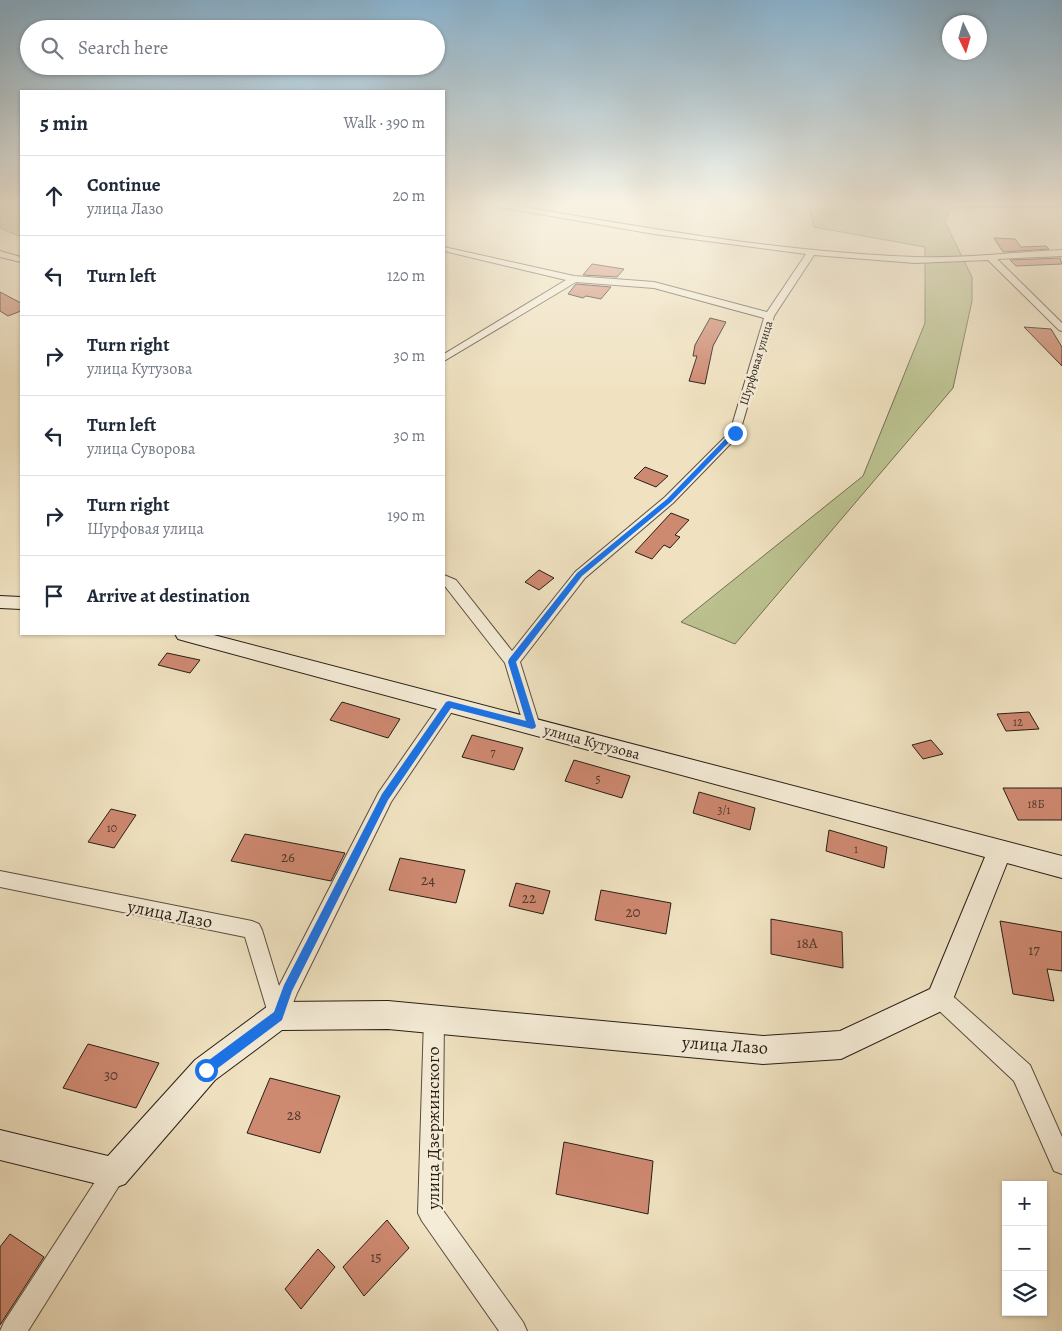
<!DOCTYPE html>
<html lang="en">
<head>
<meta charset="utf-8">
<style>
  body { margin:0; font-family:Alegreya,serif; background:#f2f2f3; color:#1f2937 }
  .controls { position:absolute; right:15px; bottom:15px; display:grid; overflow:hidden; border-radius:0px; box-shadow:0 1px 4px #0004 }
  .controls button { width:45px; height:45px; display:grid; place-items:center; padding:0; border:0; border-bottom:1px solid #e0e1e3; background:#fff; color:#1f2937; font:25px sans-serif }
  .compass { position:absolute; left:942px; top:15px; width:45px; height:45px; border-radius:50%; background:#fff; box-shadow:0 1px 4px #0004; rotate:175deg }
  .stop { position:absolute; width:15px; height:15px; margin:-11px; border:4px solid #1a73e8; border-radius:50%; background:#fff }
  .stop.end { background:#1a73e8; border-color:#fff; box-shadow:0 1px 5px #0008 }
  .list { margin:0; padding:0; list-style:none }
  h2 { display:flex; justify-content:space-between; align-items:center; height:65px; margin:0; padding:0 20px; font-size:21px }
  h2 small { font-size:16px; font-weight:400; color:#747a83 }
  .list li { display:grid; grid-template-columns:32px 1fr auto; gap:15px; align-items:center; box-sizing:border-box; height:80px; padding:0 20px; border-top:1px solid #e0e1e3 }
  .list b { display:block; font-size:19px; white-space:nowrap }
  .list p { margin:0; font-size:16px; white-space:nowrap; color:#747a83 }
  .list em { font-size:16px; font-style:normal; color:#747a83 }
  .icon { flex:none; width:28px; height:28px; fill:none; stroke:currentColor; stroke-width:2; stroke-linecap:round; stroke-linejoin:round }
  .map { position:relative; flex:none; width:1062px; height:1331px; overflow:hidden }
  .search { position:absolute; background:#fff; box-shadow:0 1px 4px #0004; left:20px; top:20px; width:425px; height:55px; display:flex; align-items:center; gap:12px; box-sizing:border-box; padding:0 18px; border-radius:28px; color:#747a83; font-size:19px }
  .panel { position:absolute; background:#fff; box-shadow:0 1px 4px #0004; left:20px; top:90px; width:425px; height:545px; border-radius:0px }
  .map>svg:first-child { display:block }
</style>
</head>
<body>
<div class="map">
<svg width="1062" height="1331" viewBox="0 0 1062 1331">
  <rect width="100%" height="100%" fill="#f0e2c1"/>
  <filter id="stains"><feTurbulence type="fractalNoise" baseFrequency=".004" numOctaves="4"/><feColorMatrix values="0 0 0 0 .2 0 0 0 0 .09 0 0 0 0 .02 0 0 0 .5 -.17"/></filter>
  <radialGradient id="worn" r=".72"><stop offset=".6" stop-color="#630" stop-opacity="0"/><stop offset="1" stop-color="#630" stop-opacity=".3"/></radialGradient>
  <!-- green -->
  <g fill="#bcc391" stroke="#727054">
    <polygon points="0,205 21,205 21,237 0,228"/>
    <polygon points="809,205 1062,205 1062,207 952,208 945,222 972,277 972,301 953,388 735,644 681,622 863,476 925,323 925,247 814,227"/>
  </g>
  <!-- building -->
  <g fill="#ce8971" stroke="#271e16">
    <polygon points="994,238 1015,239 1021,247 1046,246 1049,249 1003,252"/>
    <polygon points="1060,258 1062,264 1016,266 1010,260"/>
    <polygon points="592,264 624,269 617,277 583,275"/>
    <polygon points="576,284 611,287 601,299 586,296 583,298 568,294"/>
    <polygon points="0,292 21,303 21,311 8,316 0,311"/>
    <polygon points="710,318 726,322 713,346 705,384 689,381 697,356 693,356 695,345"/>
    <polygon points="1024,327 1051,329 1062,347 1062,366"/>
    <polygon points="645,467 668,476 656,487 634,478"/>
    <polygon points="671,513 689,520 675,535 680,537 670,548 664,545 652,559 635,552"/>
    <polygon points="539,570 554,578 539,590 525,582"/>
    <polygon points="167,653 200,660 190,673 158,665"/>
    <polygon points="342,702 400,719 388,738 330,720"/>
    <polygon points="1029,712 1039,729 1006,731 997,714"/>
    <polygon points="472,735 523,748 514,770 462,757"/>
    <polygon points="931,740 943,754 923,759 912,745"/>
    <polygon points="574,760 630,776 622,798 565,781"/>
    <polygon points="1003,788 1062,788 1062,820 1018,820"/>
    <polygon points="699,792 755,808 750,830 693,813"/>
    <polygon points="111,809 136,815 114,848 88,842"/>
    <polygon points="829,830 887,847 884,868 826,851"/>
    <polygon points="245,834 345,853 331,881 231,861"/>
    <polygon points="400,858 465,870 456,903 389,890"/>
    <polygon points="516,883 550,891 543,914 509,906"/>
    <polygon points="601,890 671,903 666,934 595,920"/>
    <polygon points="771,919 842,932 843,968 771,954"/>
    <polygon points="1000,921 1062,932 1062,971 1047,969 1054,1001 1013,994"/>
    <polygon points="88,1044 159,1063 136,1108 63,1088"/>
    <polygon points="270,1078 340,1096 320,1153 247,1133"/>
    <polygon points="564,1142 653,1161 648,1214 556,1194"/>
    <polygon points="387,1220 409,1248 364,1296 343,1267"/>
    <polygon points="10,1234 44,1257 0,1325 0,1247"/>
    <polygon points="318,1249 335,1267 301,1309 285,1289"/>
  </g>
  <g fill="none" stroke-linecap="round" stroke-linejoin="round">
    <!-- street casing -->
    <g stroke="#594f41" stroke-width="2">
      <g id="street">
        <path d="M495,205H512C645,228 780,252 915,257C965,259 1012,252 1062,250V256L997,259L1062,323V331L1059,330L988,260L915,263L814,255L774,316L739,435L673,503L585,578L520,662L540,726L538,730L532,732L526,730L524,726L505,663L444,585V575L456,580L512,651L575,572L665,497L730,432L764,318L654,288L576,282L444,361V354L566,280L444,251V247L574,276L654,282L767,312L806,254L654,234L499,207Z"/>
        <polygon points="0,251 21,257 21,262 0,257"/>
        <polygon points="449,698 455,700 457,704 391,802 297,993 285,1023 278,1026 271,1023 245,937 0,887 0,871 252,921 259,924 262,930 279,986 379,792 443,700"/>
        <polygon points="940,988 947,991 1030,1065 1062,1137 1062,1174 1054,1171 1014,1081 933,1005 930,998 933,991"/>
        <polygon points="434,1009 441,1012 444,1019 442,1209 523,1322 527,1331 499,1331 422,1221 418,1213 424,1019 427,1012"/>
        <polygon points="114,1161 122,1165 126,1173 122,1181 28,1331 0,1331 4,1322 106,1165"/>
      </g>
    </g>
    <!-- secondary casing -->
    <g stroke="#271e16" stroke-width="2">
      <g id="secondary">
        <polygon points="0,596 21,597 21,609 0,608"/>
        <polygon points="175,634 210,634 1062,856 1062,878 1007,863 950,1007 841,1059 763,1064 388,1029 282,1030 215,1080 125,1184 114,1188 0,1160 0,1130 108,1156 195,1060 268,1006 278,1002 388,1001 763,1036 840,1031 930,989 985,857 185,641 178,639"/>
      </g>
    </g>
    <!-- street -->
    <use href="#street" fill="#f5ecd7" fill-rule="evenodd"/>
    <!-- secondary -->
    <use href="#secondary" fill="#f5ecd7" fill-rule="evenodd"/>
  </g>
  <!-- sky -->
  <linearGradient id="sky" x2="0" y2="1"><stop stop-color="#8ab7d6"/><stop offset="0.52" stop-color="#f8f2e3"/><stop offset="1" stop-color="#f8f2e3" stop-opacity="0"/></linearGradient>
  <rect width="1062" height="391" fill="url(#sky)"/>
  <!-- route -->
  <polygon fill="#1a73e8" points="732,432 738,433 671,502 582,576 516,662 536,726 535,728 532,729 451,708 388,800 292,991 282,1020 210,1074 206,1076 201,1074 200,1070 201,1066 274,1012 284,985 382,794 446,702 449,701 526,721 508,662 509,659 577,573 667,499"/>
  <g text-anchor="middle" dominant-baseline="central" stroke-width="4.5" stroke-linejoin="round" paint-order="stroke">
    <!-- far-street labels -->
    <g font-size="12" fill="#271e16" stroke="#f5ecd7">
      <text transform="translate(756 363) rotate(-73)">Шурфовая улица</text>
    </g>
    <!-- number labels -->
    <g font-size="12" fill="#51392d">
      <text x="1018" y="722">12</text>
      <text x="493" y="752">7</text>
      <text x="598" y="779">5</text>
      <text x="1036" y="804">18Б</text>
      <text x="724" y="810">3/1</text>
      <text x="112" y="828">10</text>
      <text x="856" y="849">1</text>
    </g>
    <!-- street labels -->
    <g font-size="15" fill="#271e16" stroke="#f5ecd7">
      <text transform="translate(592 742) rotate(15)">улица Кутузова</text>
    </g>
    <!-- near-number labels -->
    <g font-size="15" fill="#51392d">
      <text x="288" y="857">26</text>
      <text x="428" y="880">24</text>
      <text x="529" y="898">22</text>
      <text x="633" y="912">20</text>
      <text x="807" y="943">18А</text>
      <text x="1034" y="950">17</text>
      <text x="111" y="1075">30</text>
      <text x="294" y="1115">28</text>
      <text x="376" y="1257">15</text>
    </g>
    <!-- near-street labels -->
    <g font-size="18" fill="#271e16" stroke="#f5ecd7">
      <text transform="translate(170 914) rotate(11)">улица Лазо</text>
      <text transform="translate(725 1045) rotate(4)">улица Лазо</text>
      <text transform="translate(433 1128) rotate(-90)">улица Дзержинского</text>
    </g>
  </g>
  <rect width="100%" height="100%" filter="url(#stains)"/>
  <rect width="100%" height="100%" fill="url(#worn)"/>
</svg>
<div class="controls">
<button>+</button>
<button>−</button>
<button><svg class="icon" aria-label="layers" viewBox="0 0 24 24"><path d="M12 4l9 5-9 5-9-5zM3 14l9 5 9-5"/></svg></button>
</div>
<svg class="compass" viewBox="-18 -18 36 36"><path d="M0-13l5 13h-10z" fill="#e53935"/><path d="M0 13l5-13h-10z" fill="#747a83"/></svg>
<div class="stop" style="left:206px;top:1070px"></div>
<div class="stop end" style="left:735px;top:433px"></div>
<div class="search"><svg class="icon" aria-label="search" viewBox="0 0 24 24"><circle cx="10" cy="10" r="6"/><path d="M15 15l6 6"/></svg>Search here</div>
<section class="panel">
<h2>5 min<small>Walk · 390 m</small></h2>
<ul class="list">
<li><svg class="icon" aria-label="ahead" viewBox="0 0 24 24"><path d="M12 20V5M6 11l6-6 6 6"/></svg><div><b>Continue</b><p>улица Лазо</p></div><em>20 m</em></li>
<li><svg class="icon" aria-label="left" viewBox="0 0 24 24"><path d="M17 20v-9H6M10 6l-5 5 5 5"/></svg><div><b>Turn left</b></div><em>120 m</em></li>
<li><svg class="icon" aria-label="right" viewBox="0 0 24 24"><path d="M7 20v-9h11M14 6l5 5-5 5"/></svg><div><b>Turn right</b><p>улица Кутузова</p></div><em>30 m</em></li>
<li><svg class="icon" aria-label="left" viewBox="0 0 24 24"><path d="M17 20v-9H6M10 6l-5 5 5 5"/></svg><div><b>Turn left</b><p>улица Суворова</p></div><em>30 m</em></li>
<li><svg class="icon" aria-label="right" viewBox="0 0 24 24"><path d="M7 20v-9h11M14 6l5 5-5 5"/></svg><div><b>Turn right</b><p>Шурфовая улица</p></div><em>190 m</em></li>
<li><svg class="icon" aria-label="arrive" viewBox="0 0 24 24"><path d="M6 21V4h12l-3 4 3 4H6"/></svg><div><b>Arrive at destination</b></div></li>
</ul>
</section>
</div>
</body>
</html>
